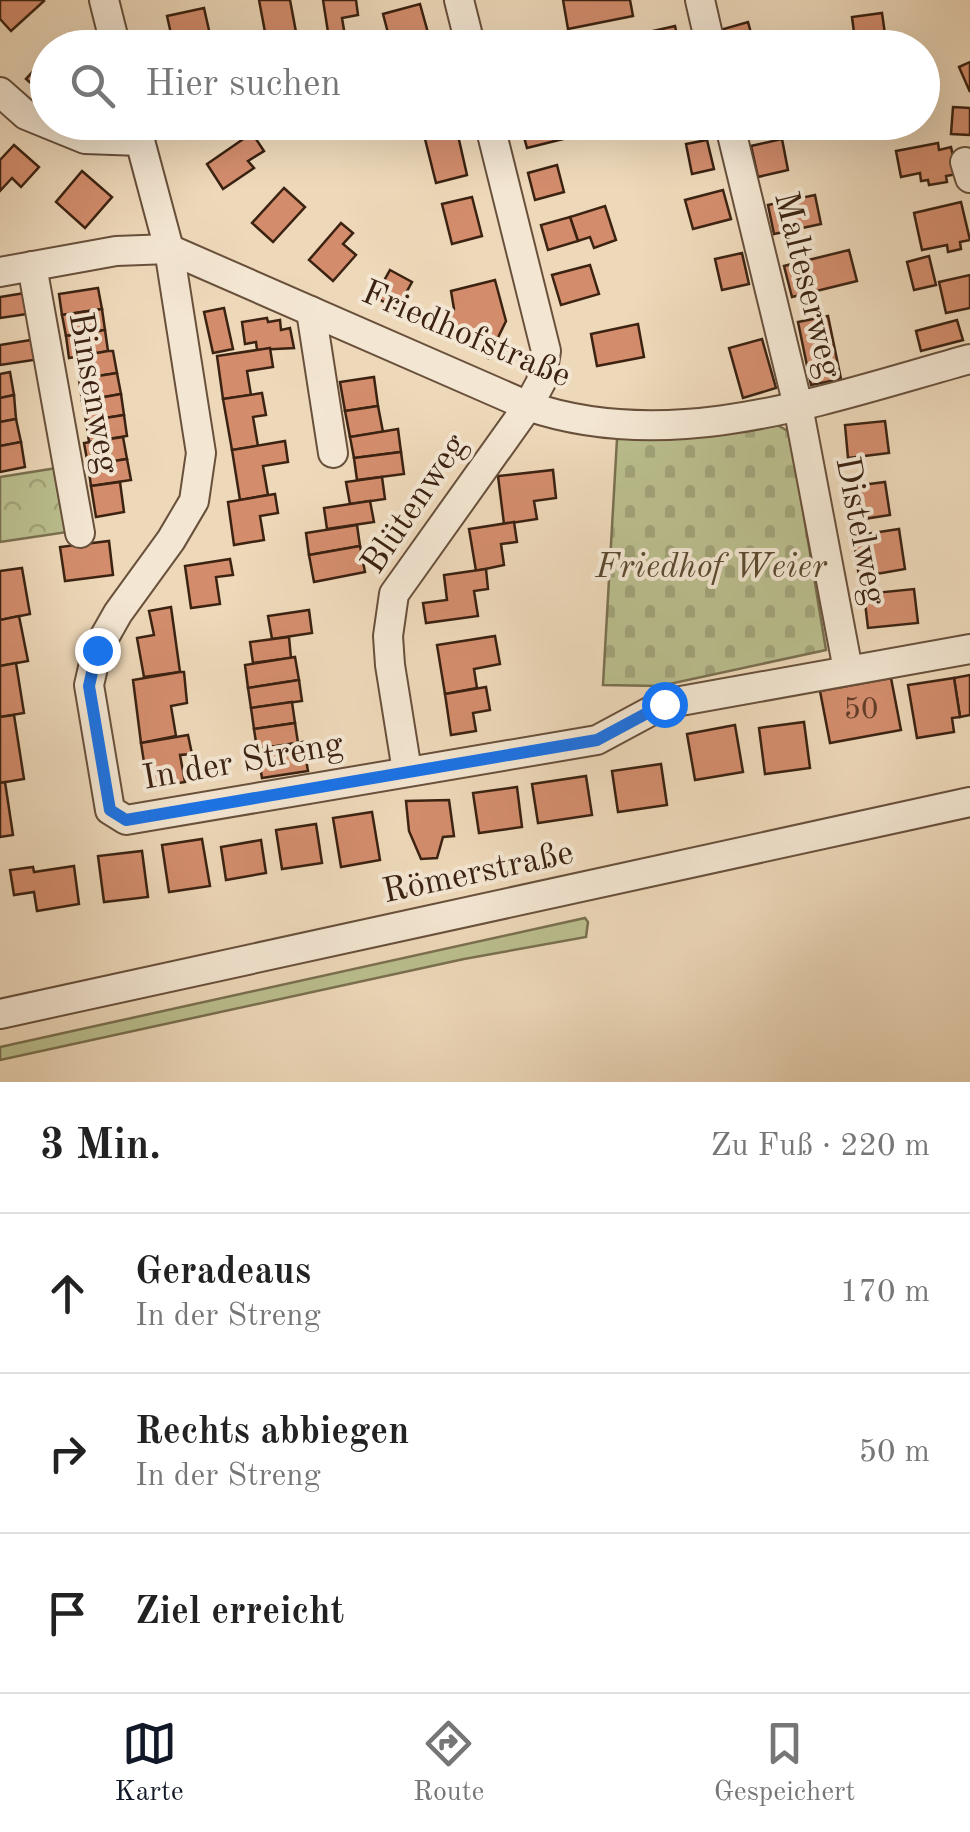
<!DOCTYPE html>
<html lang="de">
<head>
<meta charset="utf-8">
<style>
  body { margin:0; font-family:"Old Standard TT",serif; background:#f2f2f2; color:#222 }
  .stop { position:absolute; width:30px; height:30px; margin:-22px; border:8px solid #1a73e8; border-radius:50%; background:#fff }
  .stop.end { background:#1a73e8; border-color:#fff; box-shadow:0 2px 10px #0008 }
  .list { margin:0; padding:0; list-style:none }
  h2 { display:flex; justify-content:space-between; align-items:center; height:130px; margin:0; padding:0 40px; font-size:42px }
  h2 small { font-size:32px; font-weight:400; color:#767676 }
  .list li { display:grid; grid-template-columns:65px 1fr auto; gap:30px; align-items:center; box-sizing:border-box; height:160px; padding:0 40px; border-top:2px solid #e0e0e0 }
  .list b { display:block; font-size:38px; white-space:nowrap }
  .list p { margin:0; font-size:32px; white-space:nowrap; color:#767676 }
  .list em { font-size:32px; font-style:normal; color:#767676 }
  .icon { flex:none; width:55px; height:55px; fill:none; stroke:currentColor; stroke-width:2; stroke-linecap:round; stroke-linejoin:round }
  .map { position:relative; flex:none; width:970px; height:1082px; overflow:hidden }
  .search { position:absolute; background:#fff; box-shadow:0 10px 40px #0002; left:30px; right:30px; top:30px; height:110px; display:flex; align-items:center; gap:25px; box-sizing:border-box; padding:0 35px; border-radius:55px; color:#767676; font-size:38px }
  .sheet { height:610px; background:#fff }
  nav { display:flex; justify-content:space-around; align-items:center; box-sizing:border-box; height:140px; border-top:2px solid #e0e0e0; background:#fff; font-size:28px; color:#767676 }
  nav a { display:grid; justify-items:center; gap:5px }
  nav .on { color:#111827 }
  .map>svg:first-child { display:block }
</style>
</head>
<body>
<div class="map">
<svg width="970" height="1082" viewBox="0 0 970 1082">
  <defs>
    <pattern id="forest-crowns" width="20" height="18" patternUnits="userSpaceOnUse" patternTransform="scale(2.5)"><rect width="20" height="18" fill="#babe8e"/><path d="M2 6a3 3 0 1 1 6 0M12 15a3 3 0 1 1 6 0" fill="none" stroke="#a1a379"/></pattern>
    <pattern id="cemetery-stones" width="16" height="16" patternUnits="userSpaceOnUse" patternTransform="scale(2.5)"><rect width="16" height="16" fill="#babe8e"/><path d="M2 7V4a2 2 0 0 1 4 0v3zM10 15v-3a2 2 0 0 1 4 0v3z" fill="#a1a379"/></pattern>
  </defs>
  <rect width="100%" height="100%" fill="#edd8b9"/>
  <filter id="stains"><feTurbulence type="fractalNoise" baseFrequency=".002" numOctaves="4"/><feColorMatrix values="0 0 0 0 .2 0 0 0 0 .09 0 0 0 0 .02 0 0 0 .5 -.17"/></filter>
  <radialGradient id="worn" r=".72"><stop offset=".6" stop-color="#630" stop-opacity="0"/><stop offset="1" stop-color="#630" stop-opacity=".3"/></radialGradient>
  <!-- green -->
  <polygon fill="#babe8e" stroke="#7a7050" stroke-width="2.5" points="585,918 588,922 586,937 464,959 0,1060 0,1047"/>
  <!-- forest -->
  <polygon fill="url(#forest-crowns)" stroke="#7a7050" stroke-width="2.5" points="63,467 74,531 0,542 0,477"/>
  <!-- cemetery -->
  <polygon fill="url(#cemetery-stones)" stroke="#7a7050" stroke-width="2.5" points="775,424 790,432 826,650 660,686 603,685 617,439 718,435"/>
  <!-- building -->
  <g fill="#d38d6d" stroke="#3b2211" stroke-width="2.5">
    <polygon points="0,0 43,0 44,1 11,31 0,19"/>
    <polygon points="259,0 290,0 299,48 268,48"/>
    <polygon points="323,0 356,0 358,15 342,18 346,42 330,45"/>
    <polygon points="563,0 630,0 633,16 568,29"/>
    <polygon points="420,4 430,40 392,48 383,14"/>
    <polygon points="204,8 211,39 174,47 167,16"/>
    <polygon points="882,13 887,48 856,48 852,17"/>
    <polygon points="748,22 755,48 725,48 720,30"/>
    <polygon points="675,26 680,48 633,48 631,36"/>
    <polygon points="48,55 48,98 26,79"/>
    <polygon points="970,62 970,92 959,67"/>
    <polygon points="953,107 970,108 970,135 951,134"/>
    <polygon points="520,122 563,122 567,138 527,148"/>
    <polygon points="457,131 467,175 436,183 425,139"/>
    <polygon points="252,133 264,151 248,161 254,168 223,189 207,164"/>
    <polygon points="782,139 788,170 758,177 751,146"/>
    <polygon points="707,140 714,169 692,174 686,144"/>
    <polygon points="938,143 939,150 951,147 957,174 946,176 947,182 929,185 928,180 921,181 920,173 901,177 896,151"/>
    <polygon points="14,145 39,167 21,187 12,178 0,191 0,160"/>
    <polygon points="557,165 564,192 535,200 528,173"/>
    <polygon points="82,171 112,197 85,228 56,202"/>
    <polygon points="284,188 305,207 273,242 252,223"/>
    <polygon points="723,190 731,219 693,229 685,200"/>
    <polygon points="815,195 821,224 774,234 768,205"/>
    <polygon points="472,197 482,236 452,244 442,204"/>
    <polygon points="961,202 970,240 960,242 961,249 948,252 947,245 922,250 914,213"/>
    <polygon points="605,206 616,240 594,248 590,237 578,241 570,217"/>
    <polygon points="570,217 578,241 548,250 541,225"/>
    <polygon points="341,223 353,233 343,244 356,255 333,281 309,260"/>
    <polygon points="849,250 857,281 792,297 784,266"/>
    <polygon points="742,253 749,284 722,290 715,259"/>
    <polygon points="929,256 936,285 914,290 907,262"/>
    <polygon points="590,265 599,294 561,305 552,275"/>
    <polygon points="390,270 412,282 397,309 375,297"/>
    <polygon points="970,275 970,308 946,313 939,282"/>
    <polygon points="495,280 506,321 488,358 461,342 468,333 447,323 454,309 451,291"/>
    <polygon points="98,288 102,309 62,315 59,294"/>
    <polygon points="31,292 34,313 0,318 0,297"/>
    <polygon points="224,308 233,349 213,353 204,312"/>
    <polygon points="102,309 105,330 66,336 62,315"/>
    <polygon points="828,316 841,379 811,385 798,322"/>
    <polygon points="267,318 268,322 280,320 281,330 290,328 294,348 257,350 256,342 245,344 242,322"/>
    <polygon points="957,320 963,340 921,351 916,331"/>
    <polygon points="638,324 644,357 597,366 591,334"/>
    <polygon points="105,330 108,351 69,358 66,336"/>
    <polygon points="37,339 40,359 0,365 0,345"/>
    <polygon points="762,339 776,388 743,398 729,348"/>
    <polygon points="270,348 273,367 247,371 251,395 223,399 217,356"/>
    <polygon points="108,351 113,351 117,373 79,379 75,357"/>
    <polygon points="10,372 14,395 0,398 0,374"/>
    <polygon points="117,373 121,394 82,401 79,379"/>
    <polygon points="374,377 378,406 345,411 340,382"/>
    <polygon points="262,393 266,415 253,417 258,446 232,450 223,399"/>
    <polygon points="121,394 124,415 86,421 82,401"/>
    <polygon points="14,395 16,419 0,422 0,398"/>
    <polygon points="378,406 383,432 350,437 345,411"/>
    <polygon points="124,415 127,436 89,442 86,421"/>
    <polygon points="16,419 21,442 0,446 0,422"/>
    <polygon points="885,421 889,453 848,458 845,425"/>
    <polygon points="398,429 401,452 354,458 350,437"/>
    <polygon points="123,437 127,459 88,465 84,443"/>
    <polygon points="285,441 288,462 263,466 268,495 240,500 232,450"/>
    <polygon points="21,442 25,467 0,472 0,446"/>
    <polygon points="401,452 404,474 357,480 354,458"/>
    <polygon points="127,459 131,480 91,486 88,465"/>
    <polygon points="553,470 556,498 534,501 537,519 504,524 498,476"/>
    <polygon points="382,477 385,499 350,504 346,482"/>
    <polygon points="120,482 124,512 96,517 91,486"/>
    <polygon points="885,482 890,515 851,521 846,487"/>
    <polygon points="275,494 278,513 260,516 264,540 234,545 228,502"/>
    <polygon points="370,501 374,522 327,529 324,508"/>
    <polygon points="514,522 517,542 501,544 504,565 476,571 469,529"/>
    <polygon points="357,525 360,546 309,555 306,533"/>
    <polygon points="899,529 905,569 859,577 853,536"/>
    <polygon points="109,541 113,575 65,581 60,547"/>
    <polygon points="360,546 365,572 314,582 309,555"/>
    <polygon points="230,559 233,575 216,577 220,604 191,608 185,566"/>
    <polygon points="22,568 30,614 0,620 0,571"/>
    <polygon points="486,569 488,589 474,591 478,616 426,623 423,603 447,600 444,575"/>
    <polygon points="914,589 918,623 868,628 864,594"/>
    <polygon points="171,607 180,672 144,677 137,638 154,635 149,611"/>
    <polygon points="309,610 312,633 272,639 268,616"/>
    <polygon points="19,616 28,661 0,666 0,620"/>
    <polygon points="495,636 500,664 474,669 477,688 445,694 437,645"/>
    <polygon points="289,637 291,658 253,663 250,642"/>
    <polygon points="295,657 299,680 248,688 245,665"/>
    <polygon points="16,663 24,713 0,717 0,666"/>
    <polygon points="180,672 184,672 187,703 171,706 176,736 141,743 133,680"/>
    <polygon points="970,675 970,715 960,717 954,678"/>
    <polygon points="891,678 901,730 830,743 820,691"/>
    <polygon points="954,678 960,717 952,718 954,732 917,738 908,685"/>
    <polygon points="299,680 302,701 251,708 248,688"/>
    <polygon points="486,687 490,710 473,713 476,731 451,735 445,694"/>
    <polygon points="292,702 295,723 254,729 251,708"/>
    <polygon points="14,715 24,779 0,783 0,717"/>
    <polygon points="804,722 810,768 765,774 759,728"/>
    <polygon points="295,723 298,743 257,749 254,729"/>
    <polygon points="735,725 743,772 695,780 687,734"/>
    <polygon points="188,735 192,754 180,755 185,782 148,788 141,743"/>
    <polygon points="303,742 308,771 262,778 257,749"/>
    <polygon points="661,764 667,805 618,812 612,771"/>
    <polygon points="586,776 592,815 538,823 532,784"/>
    <polygon points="5,782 13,835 0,837 0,783"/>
    <polygon points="517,787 522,827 479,833 473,793"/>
    <polygon points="449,800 454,836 443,837 437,858 421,859 409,831 406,801"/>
    <polygon points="372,812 380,860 341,867 333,818"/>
    <polygon points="316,824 322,863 282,869 276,830"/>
    <polygon points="202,839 210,886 169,892 162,845"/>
    <polygon points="261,840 266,873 226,880 221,847"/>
    <polygon points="142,851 148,897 104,902 98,856"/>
    <polygon points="74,866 79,904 37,911 34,892 14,895 10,870 33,867 34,872"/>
  </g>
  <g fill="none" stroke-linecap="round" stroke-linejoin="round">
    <!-- minor casing -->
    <g stroke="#68503b" stroke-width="32">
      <g id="minor">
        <polyline points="104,0 116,48"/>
        <polyline points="459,0 471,48"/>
        <polyline points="700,0 711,48"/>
        <polyline points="0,92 26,115 85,139 140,141"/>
        <polyline points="135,122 169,249 201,453 194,501 171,540 118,613 97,650 89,685 110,810 126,820 597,740 664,704 970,649"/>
        <polyline points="729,122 798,406 848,670"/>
        <polyline points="965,162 970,178"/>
        <polyline points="32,266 80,533"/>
        <path d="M0,272L116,251L169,249L528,406C674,456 828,398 970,359"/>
        <polyline points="311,311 333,453"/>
        <polyline points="407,771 390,665 388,636 394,594 528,406 541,382 546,351 489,122"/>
        <polyline points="0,1014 970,802"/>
      </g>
    </g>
    <!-- minor -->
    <use href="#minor" stroke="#f3e6d2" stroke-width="28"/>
  </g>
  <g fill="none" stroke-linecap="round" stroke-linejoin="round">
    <!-- route -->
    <polyline stroke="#1a73e8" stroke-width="12" points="97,650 89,686 110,810 126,820 597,740 664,704"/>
  </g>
  <g text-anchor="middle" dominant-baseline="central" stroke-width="8" stroke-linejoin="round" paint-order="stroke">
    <!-- number labels -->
    <g font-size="30" fill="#613d28">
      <text x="861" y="710">50</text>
    </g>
    <!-- street labels -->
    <g font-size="35" fill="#3b2211" stroke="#f3e6d2">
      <text transform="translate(807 285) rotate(76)">Malteserweg</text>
      <text transform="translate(466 335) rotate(23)">Friedhofstraße</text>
      <text transform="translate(93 393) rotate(80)">Binsenweg</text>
      <text transform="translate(415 504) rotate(-56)">Blütenweg</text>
      <text transform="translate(860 531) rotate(79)">Distelweg</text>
      <text transform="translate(243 762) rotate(-10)">In der Streng</text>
      <text transform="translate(478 873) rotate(-12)">Römerstraße</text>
    </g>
    <!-- park labels -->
    <g font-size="35" font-style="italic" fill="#5b4930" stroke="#f3e6d2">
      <text x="711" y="567">Friedhof Weier</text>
    </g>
  </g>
  <rect width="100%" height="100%" filter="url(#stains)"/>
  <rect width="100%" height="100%" fill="url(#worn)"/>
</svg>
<div class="stop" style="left:664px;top:704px"></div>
<div class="stop end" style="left:97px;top:650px"></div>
<div class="search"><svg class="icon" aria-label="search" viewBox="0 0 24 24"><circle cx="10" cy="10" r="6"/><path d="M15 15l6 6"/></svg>Hier suchen</div>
</div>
<section class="sheet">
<h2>3 Min.<small>Zu Fuß · 220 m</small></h2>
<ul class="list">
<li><svg class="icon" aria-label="ahead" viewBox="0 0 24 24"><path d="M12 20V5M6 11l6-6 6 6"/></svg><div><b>Geradeaus</b><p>In der Streng</p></div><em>170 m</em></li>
<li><svg class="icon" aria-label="right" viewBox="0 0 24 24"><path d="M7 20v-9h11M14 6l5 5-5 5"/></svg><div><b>Rechts abbiegen</b><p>In der Streng</p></div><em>50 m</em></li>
<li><svg class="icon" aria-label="arrive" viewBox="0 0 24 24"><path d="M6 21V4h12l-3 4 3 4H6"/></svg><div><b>Ziel erreicht</b></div></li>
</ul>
</section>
<nav>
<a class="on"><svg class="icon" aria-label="map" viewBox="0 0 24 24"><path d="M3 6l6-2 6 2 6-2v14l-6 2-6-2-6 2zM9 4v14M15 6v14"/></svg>Karte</a>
<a><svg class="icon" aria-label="directions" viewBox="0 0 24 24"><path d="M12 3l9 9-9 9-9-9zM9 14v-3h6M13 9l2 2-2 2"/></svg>Route</a>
<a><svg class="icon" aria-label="saved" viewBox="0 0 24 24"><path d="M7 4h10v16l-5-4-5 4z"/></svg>Gespeichert</a>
</nav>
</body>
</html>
